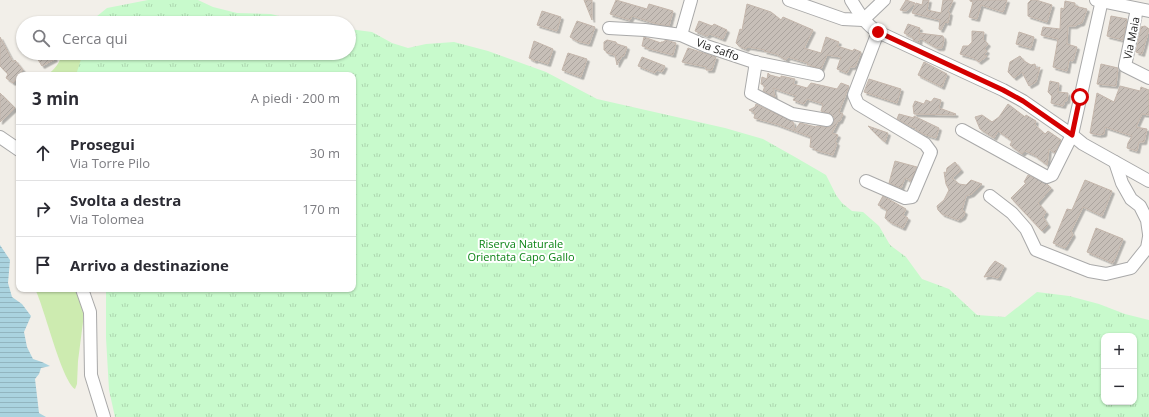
<!DOCTYPE html>
<html lang="it">
<head>
<meta charset="utf-8">
<style>
  body { margin:0; font-family:"Open Sans",sans-serif; background:#f2f2f3; color:#2b2b33 }
  .controls { position:absolute; right:12px; bottom:12px; display:grid; overflow:hidden; border-radius:8px; box-shadow:0 1px 3px #0004 }
  .controls button { width:36px; height:36px; display:grid; place-items:center; padding:0; border:0; border-bottom:1px solid #e1e1e2; background:#fff; color:#2b2b33; font:20px sans-serif }
  .stop { position:absolute; width:12px; height:12px; margin:-9px; border:3px solid #d40000; border-radius:50%; background:#fff }
  .stop.end { background:#d40000; border-color:#fff; box-shadow:0 1px 4px #0008 }
  .list { margin:0; padding:0; list-style:none }
  h2 { display:flex; justify-content:space-between; align-items:center; height:52px; margin:0; padding:0 16px; font-size:17px }
  h2 small { font-size:13px; font-weight:400; color:#7c7c81 }
  .list li { display:grid; grid-template-columns:26px 1fr auto; gap:12px; align-items:center; box-sizing:border-box; height:56px; padding:0 16px; border-top:1px solid #e1e1e2 }
  .list b { display:block; font-size:15px; white-space:nowrap }
  .list p { margin:0; font-size:13px; white-space:nowrap; color:#7c7c81 }
  .list em { font-size:13px; font-style:normal; color:#7c7c81 }
  .icon { flex:none; width:22px; height:22px; fill:none; stroke:currentColor; stroke-width:2; stroke-linecap:round; stroke-linejoin:round }
  .map { position:relative; flex:none; width:1149px; height:417px; overflow:hidden }
  .search { position:absolute; background:#fff; box-shadow:0 1px 3px #0004; left:16px; top:16px; width:340px; height:44px; display:flex; align-items:center; gap:10px; box-sizing:border-box; padding:0 14px; border-radius:22px; color:#7c7c81; font-size:15px }
  .panel { position:absolute; background:#fff; box-shadow:0 1px 3px #0004; left:16px; top:72px; width:340px; height:220px; border-radius:8px }
  .map>svg:first-child { display:block }
</style>
</head>
<body>
<div class="map">
<svg width="1149" height="417" viewBox="0 0 1149 417">
  <defs>
    <pattern id="park-tufts" width="24" height="20" patternUnits="userSpaceOnUse"><rect width="24" height="20" fill="#c8facc"/><path d="M3 7l-1-3M5 7V3M7 7l1-3M15 17l-1-3M17 17v-4M19 17l1-3" fill="none" stroke="#acd6af"/></pattern>
    <pattern id="water-rules" width="6" height="5" patternUnits="userSpaceOnUse"><rect width="6" height="5" fill="#aad3df"/><path d="M0 2.5h6" fill="none" stroke="#92b5bf"/></pattern>
    <pattern id="building-hatch" width="6" height="6" patternUnits="userSpaceOnUse"><rect width="6" height="6" fill="#c7bfb8"/><path d="M-1 1l2-2M0 6l6-6M5 7l2-2" fill="none" stroke="#aba49e"/></pattern>
    <filter id="shadow"><feDropShadow dx="2.5" dy="2.5" stdDeviation="0" flood-color="#0004"/></filter>
  </defs>
  <rect width="100%" height="100%" fill="#f2efe9"/>
  <!-- grass -->
  <g fill="#cdebb0">
    <path d="M62,53H83L80,75H47C55,69 60,63 62,53Z"/>
    <path d="M35,289H76L83,312V322L78,361L77,384L75,389C61,379 45,309 35,289Z"/>
  </g>
  <!-- park -->
  <g fill="url(#park-tufts)" fill-rule="evenodd">
    <polygon points="148,0 198,0 213,7 237,13 271,14 307,23 91,23 91,21 107,8"/>
    <path d="M349,29L372,32L392,43L408,48L426,44L454,42L488,51L546,72L597,99L725,128L763,139L795,157L826,175L836,195L842,203L852,211L863,212L879,226L890,245L906,257L922,279L949,289L977,315L1005,317L1037,292L1069,296L1099,304L1125,314L1149,320V417H115L109,390L106,338V289H353V75H76L83,53H349ZM1104,336H1134V402H1104Z"/>
  </g>
  <!-- water -->
  <polygon fill="url(#water-rules)" points="0,245 10,260 8,283 12,297 22,304 31,316 24,332 27,347 33,359 42,362 50,366 41,368 39,374 35,379 39,413 46,417 0,417"/>
  <!-- building -->
  <g fill="url(#building-hatch)" stroke="#c4b6ab" filter="url(#shadow)">
    <polygon points="584,0 592,0 592,20"/>
    <polygon points="616,0 647,9 649,4 673,11 669,26 657,24 632,16 630,20 610,14"/>
    <polygon points="906,0 915,3 906,11 900,10"/>
    <polygon points="923,0 929,0 927,10 941,13 943,0 953,0 948,12 950,13 948,23 945,22 941,30 939,29 940,20 912,13 916,3 922,5"/>
    <polygon points="970,0 1007,0 1003,12 981,5 977,19 969,17 973,2 970,1"/>
    <polygon points="1031,0 1036,0 1052,5 1047,22 1028,16 1028,3"/>
    <polygon points="1065,1 1075,3 1075,6 1087,9 1082,23 1078,24 1075,26 1068,26 1067,44 1077,47 1073,61 1069,60 1067,71 1053,67 1058,39 1041,35 1043,27 1060,29 1061,8 1064,9"/>
    <polygon points="747,4 771,12 781,20 783,17 813,30 804,48 821,53 826,37 839,42 837,46 853,51 854,49 861,52 855,67 850,67 847,73 837,69 841,57 827,55 821,69 809,65 807,65 808,63 788,57 786,60 776,54 764,51 765,50 748,47 746,49 739,46 736,43 740,29 742,30"/>
    <polygon points="542,11 561,17 557,31 537,25"/>
    <polygon points="1111,16 1127,19 1123,40 1107,36"/>
    <polygon points="577,21 595,27 589,44 577,41 570,37"/>
    <polygon points="699,21 712,26 714,24 727,30 723,39 710,34 707,36 695,31"/>
    <polygon points="908,24 920,28 919,33 943,36 944,40 942,48 937,48 920,38 919,43 913,40 914,38 904,33"/>
    <polygon points="1145,26 1149,29 1142,54 1136,52 1141,27"/>
    <polygon points="972,31 984,32 983,39 988,44 984,49 987,51 984,55 987,56 979,62 974,58 960,54 963,46 968,46 972,42"/>
    <polygon points="1019,32 1034,37 1031,48 1016,44"/>
    <polygon points="0,37 13,62 15,60 23,70 21,72 23,74 19,75 19,77 13,83 6,78 8,74 0,66"/>
    <polygon points="644,37 661,43 661,42 663,42 666,40 676,43 673,55 646,48 646,47 642,46"/>
    <polygon points="607,40 616,42 617,44 627,47 624,56 622,56 617,65 615,55 607,53 606,51 604,50 604,42"/>
    <polygon points="534,41 553,49 548,64 536,60 535,61 529,58"/>
    <polygon points="688,48 716,57 712,70 706,70 706,67 682,62"/>
    <polygon points="34,53 51,53 55,59 42,66"/>
    <polygon points="568,53 587,59 581,77 562,70"/>
    <polygon points="1020,56 1024,61 1031,65 1035,64 1036,69 1040,67 1036,82 1029,86 1022,72 1014,78 1008,72 1010,62"/>
    <polygon points="642,57 665,66 662,72 657,70 655,73 638,66"/>
    <polygon points="924,62 947,74 942,87 918,75"/>
    <polygon points="1101,64 1118,68 1116,86 1097,84"/>
    <polygon points="768,73 770,75 781,78 781,76 795,79 793,84 807,88 811,83 837,89 841,83 849,86 839,112 843,114 840,121 838,121 832,133 838,135 835,142 837,143 833,155 815,150 814,148 810,147 811,137 776,124 754,118 755,113 749,110 755,107 756,104 793,122 795,130 800,123 816,127 817,126 826,127 830,127 834,122 834,117 831,114 821,111 823,104 807,99 804,104 793,100 796,96 773,88 775,97 763,91 765,86 761,84 762,77 767,79"/>
    <polygon points="869,79 901,89 897,103 864,92"/>
    <polygon points="1050,81 1059,83 1058,92 1068,93 1067,101 1065,101 1063,106 1051,103 1052,96 1048,92"/>
    <polygon points="1120,86 1140,91 1141,87 1149,90 1149,115 1142,114 1136,127 1147,129 1144,142 1139,142 1137,151 1127,148 1128,143 1132,136 1105,127 1104,134 1099,135 1090,133 1097,93 1114,102"/>
    <polygon points="0,93 15,108 0,122"/>
    <polygon points="934,98 941,100 939,108 956,114 955,115 914,114 913,106 915,101 924,104 926,100 931,102"/>
    <polygon points="1008,104 1025,117 1026,115 1036,121 1035,125 1045,134 1048,131 1061,140 1055,153 1049,149 1047,165 1034,155 1025,151 1022,154 1010,145 1012,141 998,131 994,138 980,129 975,117 982,115 992,122 999,117"/>
    <polygon points="899,114 914,118 914,116 939,128 936,138 923,134 916,130 916,128 910,126 897,119"/>
    <polygon points="868,126 888,133 885,142 879,137"/>
    <polygon points="895,161 917,167 911,181 905,178 901,188 889,183"/>
    <polygon points="955,162 961,170 952,178 959,184 966,185 971,180 982,184 972,194 966,196 962,210 965,212 963,217 958,220 942,214 938,210 937,206 944,200 949,190 946,184 944,172 946,173 947,168"/>
    <polygon points="1028,175 1047,184 1051,188 1038,203 1046,212 1043,217 1048,225 1042,231 1011,198 1026,183 1024,182"/>
    <polygon points="1085,180 1112,191 1102,216 1083,207 1071,231 1073,235 1065,248 1053,243 1067,209 1072,210"/>
    <polygon points="883,196 906,209 903,215 908,218 903,228 890,222 885,218 887,210 878,205"/>
    <polygon points="1096,228 1123,239 1113,263 1087,252"/>
    <polygon points="995,261 1004,266 998,278 990,276 984,277 990,267"/>
  </g>
  <g fill="none" stroke-linecap="round" stroke-linejoin="round">
    <!-- minor casing -->
    <g stroke="#a9a9a9" stroke-width="14">
      <g id="minor">
        <polyline points="789,0 843,19 863,20"/>
        <path d="M851,0C859,13 865,24 878,32L1003,90L1023,101L1072,135L1083,144L1149,181"/>
        <polyline points="1096,0 1149,11"/>
        <polyline points="1137,9 1125,66 1149,78"/>
        <polyline points="863,20 884,0"/>
        <polyline points="609,28 645,30 681,35 706,46 754,62 818,75"/>
        <polyline points="681,35 691,0"/>
        <polyline points="756,62 751,93 792,114 827,120"/>
        <polyline points="962,130 1047,177 1052,175 1072,135 1102,0"/>
        <polyline points="0,137 19,150"/>
        <polyline points="1115,162 1122,183 1131,199 1140,206 1147,220 1149,234"/>
        <polyline points="866,181 905,198 912,197 931,152 925,144 858,104 854,95 878,32"/>
        <polyline points="990,196 1012,213 1026,229 1036,250 1089,271 1106,274 1131,268 1147,248 1149,237"/>
        <polyline points="82,289 90,312 91,375 104,417"/>
      </g>
    </g>
    <!-- minor -->
    <use href="#minor" stroke="#fff" stroke-width="12"/>
  </g>
  <g fill="none" stroke-linecap="round" stroke-linejoin="round">
    <!-- route -->
    <polyline stroke="#d40000" stroke-width="5" points="878,32 1003,90 1023,101 1072,135 1080,97"/>
  </g>
  <g text-anchor="middle" dominant-baseline="central" stroke-width="4" stroke-linejoin="round" paint-order="stroke">
    <!-- street labels -->
    <g font-size="11" fill="#222" stroke="#fff">
      <text transform="translate(1131 38) rotate(-78)">Via Maia</text>
      <text transform="translate(718 49) rotate(20)">Via Saffo</text>
    </g>
    <!-- park labels -->
    <g font-size="11" fill="#0c8416" stroke="#fff">
      <text x="521" y="243">Riserva Naturale<tspan x="521" dy="13">Orientata Capo Gallo</tspan></text>
    </g>
  </g>
</svg>
<div class="controls">
<button>+</button>
<button>−</button>
</div>
<div class="stop" style="left:1080px;top:97px"></div>
<div class="stop end" style="left:878px;top:32px"></div>
<div class="search"><svg class="icon" aria-label="search" viewBox="0 0 24 24"><circle cx="10" cy="10" r="6"/><path d="M15 15l6 6"/></svg>Cerca qui</div>
<section class="panel">
<h2>3 min<small>A piedi · 200 m</small></h2>
<ul class="list">
<li><svg class="icon" aria-label="ahead" viewBox="0 0 24 24"><path d="M12 20V5M6 11l6-6 6 6"/></svg><div><b>Prosegui</b><p>Via Torre Pilo</p></div><em>30 m</em></li>
<li><svg class="icon" aria-label="right" viewBox="0 0 24 24"><path d="M7 20v-9h11M14 6l5 5-5 5"/></svg><div><b>Svolta a destra</b><p>Via Tolomea</p></div><em>170 m</em></li>
<li><svg class="icon" aria-label="arrive" viewBox="0 0 24 24"><path d="M6 21V4h12l-3 4 3 4H6"/></svg><div><b>Arrivo a destinazione</b></div></li>
</ul>
</section>
</div>
</body>
</html>
